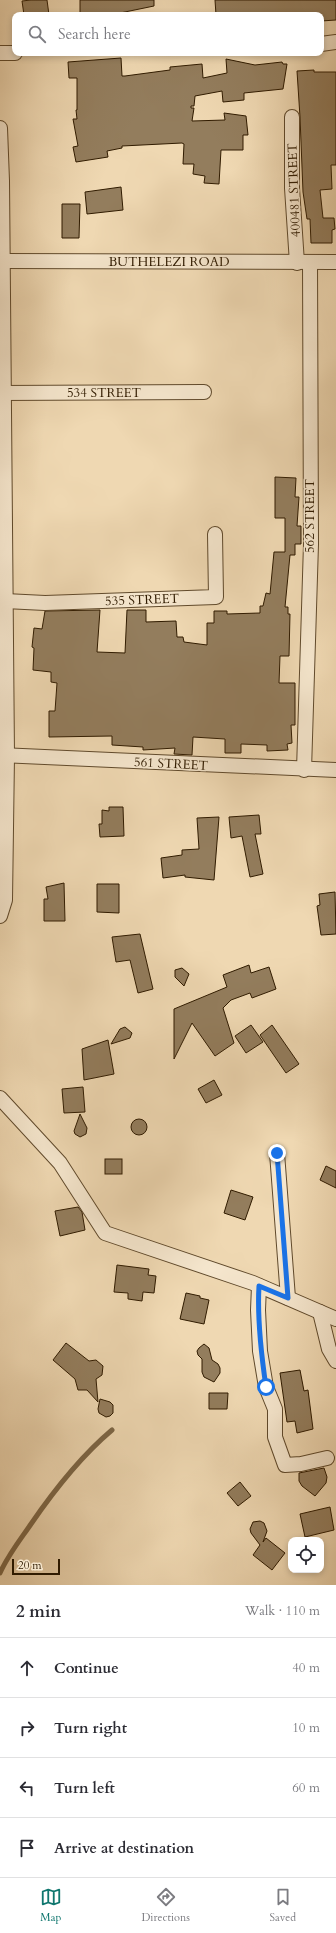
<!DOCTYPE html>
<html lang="en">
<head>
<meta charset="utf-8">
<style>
  body { margin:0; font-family:Cardo,serif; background:#f2f2f3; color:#2b2b33 }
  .controls { position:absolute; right:12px; bottom:12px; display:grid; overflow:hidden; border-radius:8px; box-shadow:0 2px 6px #0003 }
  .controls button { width:36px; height:36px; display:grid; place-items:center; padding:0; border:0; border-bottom:1px solid #e1e1e2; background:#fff; color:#2b2b33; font:20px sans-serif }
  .scale { position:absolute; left:12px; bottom:10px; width:48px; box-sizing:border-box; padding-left:4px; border:2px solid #301b00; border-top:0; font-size:11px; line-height:14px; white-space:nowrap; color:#301b00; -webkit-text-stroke:3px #f5e6cd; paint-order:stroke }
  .stop { position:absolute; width:12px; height:12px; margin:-9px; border:3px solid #1a73e8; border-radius:50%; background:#fff }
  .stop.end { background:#1a73e8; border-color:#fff; box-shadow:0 1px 4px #0008 }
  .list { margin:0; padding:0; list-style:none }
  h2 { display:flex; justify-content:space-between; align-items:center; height:52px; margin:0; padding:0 16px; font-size:17px }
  h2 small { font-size:13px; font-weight:400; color:#7c7c81 }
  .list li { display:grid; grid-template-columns:26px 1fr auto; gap:12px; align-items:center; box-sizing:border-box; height:60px; padding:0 16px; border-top:1px solid #e1e1e2 }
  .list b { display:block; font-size:15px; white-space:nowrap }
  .list em { font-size:13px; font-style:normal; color:#7c7c81 }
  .icon { flex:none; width:22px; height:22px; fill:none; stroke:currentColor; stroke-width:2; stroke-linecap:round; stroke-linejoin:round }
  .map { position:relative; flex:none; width:336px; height:1585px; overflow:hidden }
  .search { position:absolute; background:#fff; box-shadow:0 2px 6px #0003; left:12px; right:12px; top:12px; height:44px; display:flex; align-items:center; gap:10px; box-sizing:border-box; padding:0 14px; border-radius:8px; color:#7c7c81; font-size:15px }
  .sheet { height:292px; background:#fff }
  nav { display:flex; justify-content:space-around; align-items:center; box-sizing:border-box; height:56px; border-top:1px solid #e1e1e2; background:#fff; font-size:11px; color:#7c7c81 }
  nav a { display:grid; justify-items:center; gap:2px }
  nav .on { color:#0f766e }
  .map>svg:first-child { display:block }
</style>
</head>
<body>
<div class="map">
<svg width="336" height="1585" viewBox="0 0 336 1585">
  <rect width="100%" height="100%" fill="#efd8b2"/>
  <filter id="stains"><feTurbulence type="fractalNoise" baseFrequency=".005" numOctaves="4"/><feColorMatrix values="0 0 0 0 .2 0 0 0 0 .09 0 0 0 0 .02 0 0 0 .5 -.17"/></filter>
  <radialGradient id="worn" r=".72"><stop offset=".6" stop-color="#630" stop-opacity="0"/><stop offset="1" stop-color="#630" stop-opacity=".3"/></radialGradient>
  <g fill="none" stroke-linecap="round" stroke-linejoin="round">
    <!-- stream -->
    <path stroke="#7c6646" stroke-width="5" d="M0,1573C8,1555 20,1540 31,1524C55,1489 80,1457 112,1430"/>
  </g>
  <!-- building -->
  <g fill="#937d5d" stroke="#301b00">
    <polygon points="31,0 47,0 49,15 24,15 22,1"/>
    <polygon points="80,0 154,0 154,6 120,13 121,15 80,15"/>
    <polygon points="215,0 336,0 336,20 321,21 321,15 216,15"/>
    <polygon points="121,58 122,76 125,76 170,70 170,67 202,64 203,78 227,73 226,59 255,65 282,62 283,64 287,64 283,89 244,93 244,100 223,102 222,91 195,96 194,106 191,106 191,108 194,108 192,121 225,120 224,113 246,116 248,135 243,135 243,150 221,150 219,184 204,183 205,176 193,174 194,164 183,164 184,144 182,143 122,146 122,148 107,151 108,157 76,162 73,147 78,146 73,119 77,119 76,110 77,110 77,78 69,78 68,62"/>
    <polygon points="314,70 314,72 336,72 336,165 331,165 332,189 320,190 323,218 334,218 335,229 332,230 332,243 311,243 310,219 307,219 303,192 300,117 297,71"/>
    <polygon points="121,187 123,210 87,214 85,192"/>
    <polygon points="62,204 80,204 79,238 62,238"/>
    <polygon points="275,477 296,478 295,497 299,497 297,526 301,526 301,544 295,544 295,555 290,555 285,607 288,607 288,614 290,614 289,656 280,656 279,683 295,683 295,725 291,725 292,743 287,744 288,750 267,751 267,745 241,744 241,753 225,753 225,739 193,737 192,755 174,754 175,748 143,750 143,747 112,745 112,736 49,737 49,711 55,711 57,683 51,682 51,672 33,670 34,648 32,647 34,628 42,629 45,611 100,610 97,652 125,653 127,610 146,610 146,622 176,621 177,637 183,637 184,642 207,645 207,623 214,623 214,611 227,611 227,614 260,613 260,606 263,606 266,593 270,594 274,552 285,552 285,518 275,518"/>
    <polygon points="109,807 123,807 124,836 100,837 99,824 102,824 102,810 109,811"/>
    <polygon points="259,815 261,834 255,834 263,874 250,877 242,836 231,838 229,817"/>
    <polygon points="219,817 214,880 185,877 185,875 163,878 161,858 182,855 182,850 199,849 197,818"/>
    <polygon points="64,883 65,921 44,921 44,899 48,899 46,887"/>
    <polygon points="97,884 119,884 119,913 97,912"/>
    <polygon points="335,892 336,934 321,935 317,906 320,905 319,894"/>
    <polygon points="140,934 153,989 138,993 130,960 116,962 112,937"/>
    <polygon points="249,965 251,973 269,967 276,989 252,998 250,993 231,1000 223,1008 234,1043 215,1056 192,1023 174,1059 174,1009 227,987 223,975"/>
    <polygon points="182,968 189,974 184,986 175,977 175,970"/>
    <polygon points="251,1025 263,1042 246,1053 235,1036"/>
    <polygon points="272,1025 299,1064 286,1073 260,1035"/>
    <polygon points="125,1027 132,1033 130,1038 111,1044 120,1029"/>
    <polygon points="108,1040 114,1074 84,1080 82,1049"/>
    <polygon points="214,1080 222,1095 206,1103 198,1089"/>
    <polygon points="83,1087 85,1112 64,1113 62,1089"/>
    <polygon points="80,1114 87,1128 86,1134 80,1137 75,1134 74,1131"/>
    <circle cx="139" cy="1127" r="8"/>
    <rect x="105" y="1159" width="17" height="15"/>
    <polygon points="326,1166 336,1171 336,1188 320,1180"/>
    <polygon points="231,1190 253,1197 245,1220 224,1213"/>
    <polygon points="78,1207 82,1212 85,1230 60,1236 55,1211"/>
    <polygon points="117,1265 149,1269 148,1275 156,1276 154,1293 143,1292 142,1301 128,1299 128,1293 114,1292"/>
    <polygon points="186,1293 200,1296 200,1298 209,1300 204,1324 180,1319"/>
    <polygon points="66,1343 89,1361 96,1360 103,1366 102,1375 96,1379 98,1402 87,1390 78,1390 75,1379 53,1360"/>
    <polygon points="204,1344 209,1348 212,1360 218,1364 220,1368 220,1373 214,1382 204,1377 202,1372 202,1359 198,1355 197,1351 199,1348"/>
    <polygon points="300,1370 304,1391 308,1390 313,1429 297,1433 295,1421 287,1422 280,1373"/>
    <polygon points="209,1393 228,1393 227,1409 209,1409"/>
    <polygon points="100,1399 110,1402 113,1405 113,1413 110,1416 106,1417 99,1413 98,1409"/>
    <polygon points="324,1468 327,1477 326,1483 315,1496 302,1486 299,1481 299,1473"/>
    <polygon points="240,1482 251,1496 238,1506 227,1493"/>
    <polygon points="330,1507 334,1530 305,1537 300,1514"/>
    <polygon points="260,1521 264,1523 267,1531 263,1542 266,1538 285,1553 272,1570 253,1555 260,1545 251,1533 250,1529 253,1522"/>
  </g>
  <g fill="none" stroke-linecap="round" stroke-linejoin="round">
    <!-- minor casing -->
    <g stroke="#604a2c" stroke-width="16">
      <g id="minor">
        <polyline points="321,44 336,42"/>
        <polyline points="0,53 15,53"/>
        <polyline points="292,117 292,188 297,263"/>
        <polyline points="0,128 2,181 7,756 5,900 0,916"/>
        <polyline points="3,261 336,262"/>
        <polyline points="0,393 204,392"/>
        <polyline points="5,601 45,603 216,597 215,534"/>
        <polyline points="0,755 336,770"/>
        <polyline points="304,770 311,544 310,262"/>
        <polyline points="0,1098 60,1163 105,1233 253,1283 336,1319"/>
        <polyline points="277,1153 288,1298"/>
        <polyline points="259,1286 258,1310 260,1351 266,1387 275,1409 275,1437 285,1465 301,1464 327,1458"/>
        <polyline points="320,1312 329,1349 336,1361"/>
      </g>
    </g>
    <!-- minor -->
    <use href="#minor" stroke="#f5e6cd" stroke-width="14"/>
  </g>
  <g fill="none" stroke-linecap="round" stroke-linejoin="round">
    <!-- route -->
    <path stroke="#1a73e8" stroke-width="5" d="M266,1387C261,1353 257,1320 259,1286L288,1298L277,1153"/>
  </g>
  <g text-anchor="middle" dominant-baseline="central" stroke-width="3" stroke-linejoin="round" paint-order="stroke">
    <!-- street labels -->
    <g font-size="13" fill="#301b00" stroke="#f5e6cd">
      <text transform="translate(294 190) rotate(-92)">400481 STREET</text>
      <text x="169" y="262">BUTHELEZI ROAD</text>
      <text x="104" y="393">534 STREET</text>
      <text transform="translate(310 516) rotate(-90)">562 STREET</text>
      <text transform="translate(142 600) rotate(-2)">535 STREET</text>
      <text transform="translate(171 764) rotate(3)">561 STREET</text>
    </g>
  </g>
  <rect width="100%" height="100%" filter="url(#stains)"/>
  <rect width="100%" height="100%" fill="url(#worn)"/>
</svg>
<div class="controls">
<button><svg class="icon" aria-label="locate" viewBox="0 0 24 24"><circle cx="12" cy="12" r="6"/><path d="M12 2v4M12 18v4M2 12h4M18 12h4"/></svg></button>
</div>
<div class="scale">20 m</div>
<div class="stop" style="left:266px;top:1387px"></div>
<div class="stop end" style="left:277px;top:1153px"></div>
<div class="search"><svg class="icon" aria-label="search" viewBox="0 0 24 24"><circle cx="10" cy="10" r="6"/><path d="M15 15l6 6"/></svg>Search here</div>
</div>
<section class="sheet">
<h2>2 min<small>Walk · 110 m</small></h2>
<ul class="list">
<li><svg class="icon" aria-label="ahead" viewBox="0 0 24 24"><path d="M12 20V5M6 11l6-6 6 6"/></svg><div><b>Continue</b></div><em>40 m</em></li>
<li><svg class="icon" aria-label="right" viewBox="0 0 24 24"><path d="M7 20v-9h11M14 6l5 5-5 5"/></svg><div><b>Turn right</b></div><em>10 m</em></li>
<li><svg class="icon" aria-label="left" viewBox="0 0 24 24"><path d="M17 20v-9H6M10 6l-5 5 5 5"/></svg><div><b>Turn left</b></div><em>60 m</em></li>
<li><svg class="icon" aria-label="arrive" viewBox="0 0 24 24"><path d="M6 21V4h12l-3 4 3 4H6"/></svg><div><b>Arrive at destination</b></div></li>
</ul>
</section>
<nav>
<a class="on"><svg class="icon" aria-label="map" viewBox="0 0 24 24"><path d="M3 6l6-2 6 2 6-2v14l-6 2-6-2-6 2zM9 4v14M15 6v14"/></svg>Map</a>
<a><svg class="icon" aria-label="directions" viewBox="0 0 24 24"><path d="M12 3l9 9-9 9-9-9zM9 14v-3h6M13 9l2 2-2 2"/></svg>Directions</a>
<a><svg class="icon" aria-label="saved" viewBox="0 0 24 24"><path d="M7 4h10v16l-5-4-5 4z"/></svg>Saved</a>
</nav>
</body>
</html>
